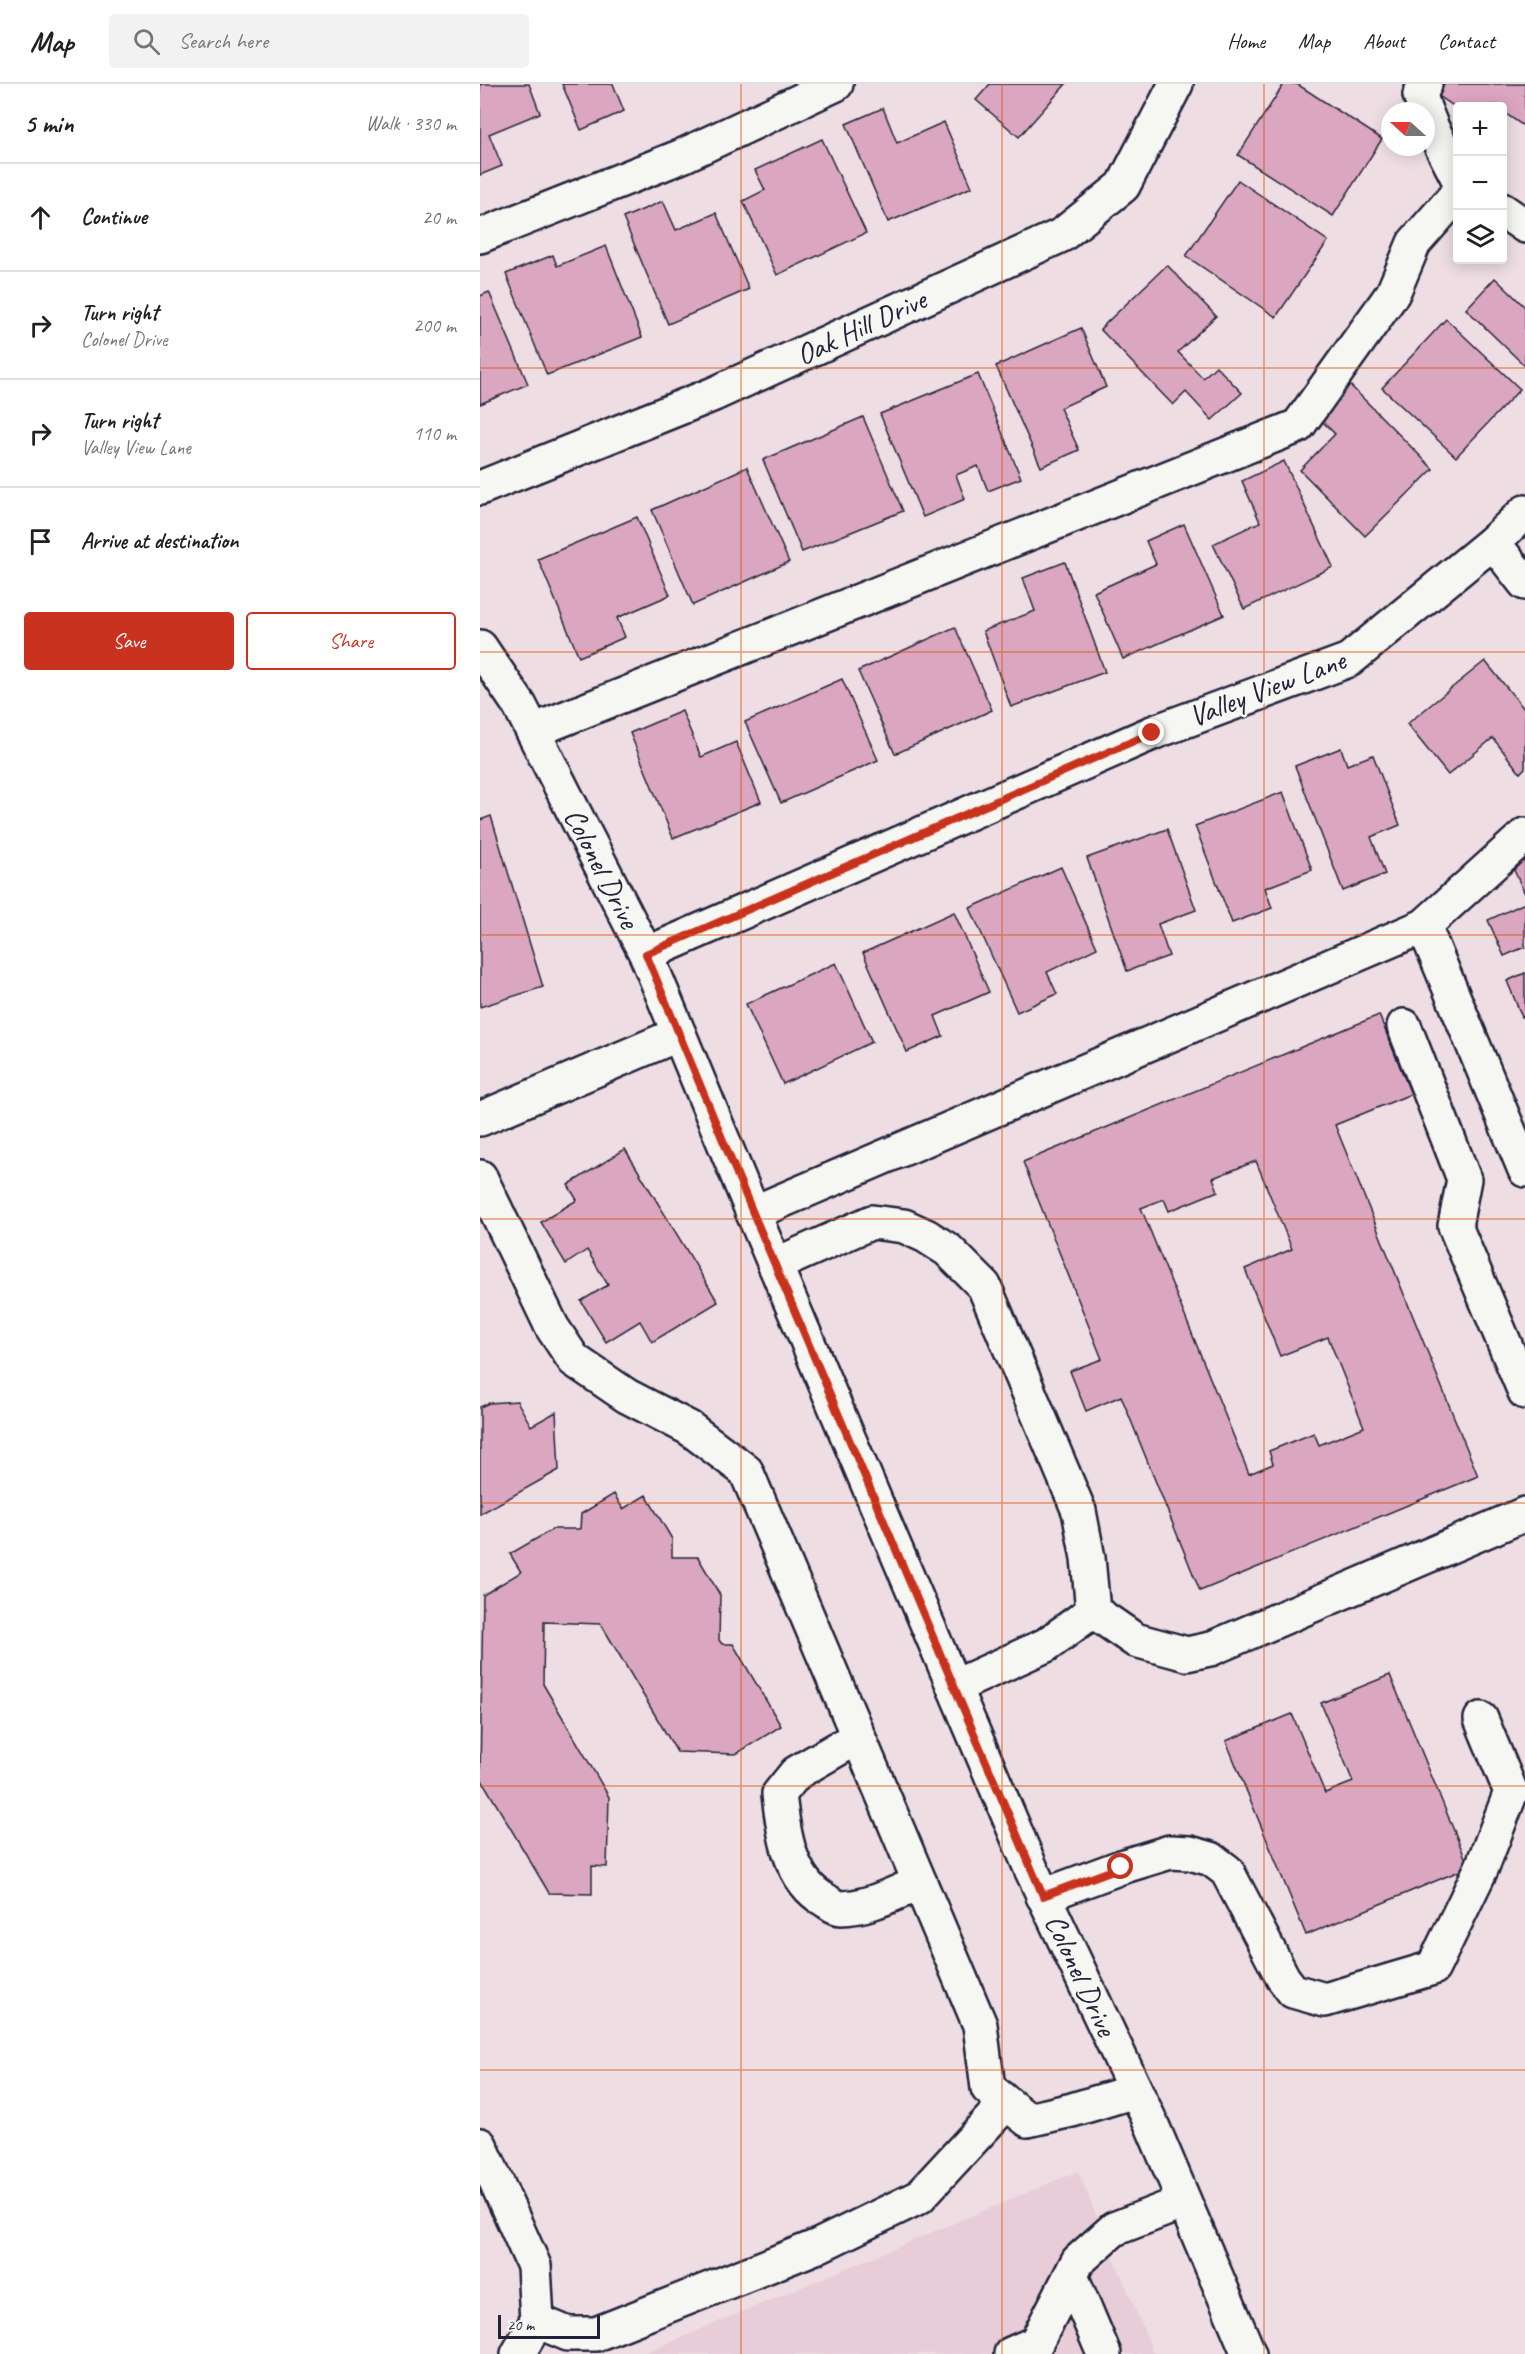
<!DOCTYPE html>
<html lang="en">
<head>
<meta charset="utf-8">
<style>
  body { margin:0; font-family:Caveat,sans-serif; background:#f2f2f2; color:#202124 }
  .controls { position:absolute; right:18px; top:18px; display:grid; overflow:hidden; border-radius:6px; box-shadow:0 3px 15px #0003 }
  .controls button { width:54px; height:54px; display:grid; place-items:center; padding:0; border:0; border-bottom:2px solid #e0e0e0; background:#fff; color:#202124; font:30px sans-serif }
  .compass { position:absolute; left:901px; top:18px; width:54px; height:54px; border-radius:50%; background:#fff; box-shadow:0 3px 15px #0003; rotate:291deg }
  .scale { position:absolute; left:18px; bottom:15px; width:102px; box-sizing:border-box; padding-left:6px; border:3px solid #22223b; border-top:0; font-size:16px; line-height:21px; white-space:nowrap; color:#22223b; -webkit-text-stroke:4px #f6f6f2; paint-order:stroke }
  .stop { position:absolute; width:18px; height:18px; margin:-14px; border:4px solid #c8321e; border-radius:50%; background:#fff }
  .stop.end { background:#c8321e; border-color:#fff; box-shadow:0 2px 6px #0008 }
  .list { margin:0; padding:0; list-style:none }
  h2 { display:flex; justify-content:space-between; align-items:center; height:78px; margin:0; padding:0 24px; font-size:26px }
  h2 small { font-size:20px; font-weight:400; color:#757577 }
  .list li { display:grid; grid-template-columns:39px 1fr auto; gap:18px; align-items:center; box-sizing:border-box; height:108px; padding:0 24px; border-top:2px solid #e0e0e0 }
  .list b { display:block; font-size:22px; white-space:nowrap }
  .list p { margin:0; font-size:20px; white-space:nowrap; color:#757577 }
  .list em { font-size:20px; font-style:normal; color:#757577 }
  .actions { display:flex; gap:12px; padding:18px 24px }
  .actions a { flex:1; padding:14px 0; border:2px solid #c8321e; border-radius:6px; text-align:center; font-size:21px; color:#c8321e }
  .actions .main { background:#c8321e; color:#fff }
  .icon { flex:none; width:33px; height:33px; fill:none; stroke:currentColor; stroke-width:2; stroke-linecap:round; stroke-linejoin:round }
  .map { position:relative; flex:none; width:1045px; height:2270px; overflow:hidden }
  header { display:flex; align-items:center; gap:36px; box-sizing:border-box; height:84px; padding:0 30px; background:#fff; border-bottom:2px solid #e0e0e0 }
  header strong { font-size:28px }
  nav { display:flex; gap:33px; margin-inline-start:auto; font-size:21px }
  .search { width:420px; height:54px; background:#f2f2f2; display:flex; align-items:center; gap:15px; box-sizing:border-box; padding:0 21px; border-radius:6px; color:#757577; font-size:22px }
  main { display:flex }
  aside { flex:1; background:#fff }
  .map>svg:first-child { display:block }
</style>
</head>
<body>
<header>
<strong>Map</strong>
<div class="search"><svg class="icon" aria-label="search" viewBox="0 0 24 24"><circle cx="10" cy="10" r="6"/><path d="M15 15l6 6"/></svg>Search here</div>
<nav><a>Home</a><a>Map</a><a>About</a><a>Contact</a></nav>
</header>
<main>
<aside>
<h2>5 min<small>Walk · 330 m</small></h2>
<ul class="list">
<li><svg class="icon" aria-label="ahead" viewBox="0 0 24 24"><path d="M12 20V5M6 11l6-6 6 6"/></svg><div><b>Continue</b></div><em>20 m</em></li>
<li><svg class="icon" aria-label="right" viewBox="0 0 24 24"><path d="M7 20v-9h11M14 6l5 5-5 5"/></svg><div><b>Turn right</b><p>Colonel Drive</p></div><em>200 m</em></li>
<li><svg class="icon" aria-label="right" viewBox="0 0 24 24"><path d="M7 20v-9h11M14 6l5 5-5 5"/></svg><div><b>Turn right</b><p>Valley View Lane</p></div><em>110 m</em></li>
<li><svg class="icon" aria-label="arrive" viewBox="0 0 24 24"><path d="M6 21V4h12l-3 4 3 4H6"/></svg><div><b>Arrive at destination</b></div></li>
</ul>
<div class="actions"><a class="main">Save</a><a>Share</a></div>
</aside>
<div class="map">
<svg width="1045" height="2270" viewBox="0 0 1045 2270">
  <rect width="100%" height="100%" fill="#eedee3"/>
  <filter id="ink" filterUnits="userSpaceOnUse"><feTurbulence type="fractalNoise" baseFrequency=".0167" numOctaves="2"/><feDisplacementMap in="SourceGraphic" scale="12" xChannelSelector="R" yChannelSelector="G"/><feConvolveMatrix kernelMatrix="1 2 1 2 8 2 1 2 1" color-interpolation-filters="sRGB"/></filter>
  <g filter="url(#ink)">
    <!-- built -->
    <polygon fill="#e8cdd8" points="598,2087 674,2270 162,2270"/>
    <!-- building -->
    <g fill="#dba6bf" stroke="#22223b" stroke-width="1.5" fill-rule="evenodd">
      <polygon points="0,0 49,0 60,29 9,50 22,82 0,91"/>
      <polygon points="82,0 133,0 144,27 101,46"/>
      <polygon points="510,0 586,0 539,53 496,16"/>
      <polygon points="804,0 817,0 902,55 853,132 758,71"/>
      <polygon points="963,0 1045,0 1045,43 1022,27 1022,22 1013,21 1012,22 978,22 978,25 956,10"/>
      <polygon points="403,24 417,59 464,38 492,103 408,138 366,40"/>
      <polygon points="342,55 386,149 297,191 263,117 285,106 275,86"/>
      <polygon points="758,96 848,157 796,233 706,172"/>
      <polygon points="183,117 196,146 236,129 269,205 188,240 143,134"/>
      <polygon points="126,162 162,253 67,291 26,190 73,171 77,182"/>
      <polygon points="687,181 736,232 698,268 723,294 736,282 762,309 732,336 706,308 693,321 620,245"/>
      <polygon points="1015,194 1045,223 1045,282 986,225"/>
      <polygon points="9,208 48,300 0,320 0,212"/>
      <polygon points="966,235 1040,305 976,373 902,304"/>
      <polygon points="601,244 626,303 580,324 599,366 561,383 516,282"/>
      <polygon points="498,290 541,394 508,407 498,382 476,391 485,415 443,433 400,330"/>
      <polygon points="868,299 953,385 885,452 820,386 855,350 836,331"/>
      <polygon points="383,333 423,427 322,468 283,376"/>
      <polygon points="804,377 853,483 764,525 733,460 780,438 762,397"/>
      <polygon points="267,383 309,478 213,521 172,426"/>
      <polygon points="157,433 190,511 137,534 145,553 99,573 58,475"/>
      <polygon points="704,440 744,531 643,575 614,508 676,480 666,457"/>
      <polygon points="585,478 625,588 531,623 503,547 555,527 543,494"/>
      <polygon points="475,543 512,626 415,670 378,587"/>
      <polygon points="1005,577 1045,626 1045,684 1040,689 1013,654 968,691 927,640"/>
      <polygon points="362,595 398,676 301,719 265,638"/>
      <polygon points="202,627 221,673 256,658 281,718 193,754 150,649"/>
      <polygon points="861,664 867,681 893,671 920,741 891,753 905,790 863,807 815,682"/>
      <polygon points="803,708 832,786 785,804 792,824 752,839 715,742"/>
      <polygon points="11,732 63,903 0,923 0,736"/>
      <polygon points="687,745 716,826 678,840 689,872 647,887 607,774"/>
      <polygon points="1045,766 1045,810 1028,773"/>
      <polygon points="581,783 617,864 567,888 577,910 537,928 490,824"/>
      <polygon points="1045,819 1045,863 1024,872 1008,836"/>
      <polygon points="474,828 509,908 455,932 463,952 427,968 383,869"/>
      <polygon points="356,879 392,958 303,1000 266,920"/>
      <polygon points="1045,889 1045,932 1042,933 1027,897"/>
      <path d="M899,931L931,1010L855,1041L998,1392L720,1507L641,1312L606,1327L590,1287L622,1275L543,1078ZM776,1077L812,1165L765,1185L800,1272L848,1253L884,1343L839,1361L834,1349L789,1367L793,1380L769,1390L661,1124L684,1115L689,1127L738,1107L733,1094Z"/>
      <polygon points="145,1065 238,1218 172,1258 160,1237 126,1258 101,1217 128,1201 107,1166 86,1180 61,1138 97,1116 88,1101"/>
      <polygon points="37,1317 51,1342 76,1328 79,1386 0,1430 0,1323 9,1319"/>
      <polygon points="134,1410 143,1425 166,1411 192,1455 192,1473 218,1473 240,1511 239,1556 242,1560 253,1560 301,1642 256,1670 197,1668 121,1540 64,1538 63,1600 129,1713 127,1783 112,1782 112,1810 69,1809 0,1693 3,1511 41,1488 30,1470 73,1445 100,1445 101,1430"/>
      <polygon points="910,1591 989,1783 826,1851 746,1657 812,1630 845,1709 873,1698 841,1619"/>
    </g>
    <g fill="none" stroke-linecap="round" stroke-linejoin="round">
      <!-- minor casing -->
      <g stroke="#22223b" stroke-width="38">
        <g id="minor">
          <polyline points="945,0 940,11 945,27"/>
          <polyline points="946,29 952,44 978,94"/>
          <polyline points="1022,126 1045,142"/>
          <polyline points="0,152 202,72 356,0"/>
          <polyline points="0,404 234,310 582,151 643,102 696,0"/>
          <polyline points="1013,458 1045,499"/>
          <polyline points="0,563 40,622 166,870 273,1129 552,1787 671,2039 769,2270"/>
          <polyline points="53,647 818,342 913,209 934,159 978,109"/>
          <polyline points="944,842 1045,1086"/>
          <polyline points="166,870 672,649 869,576 1013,458 1045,428"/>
          <polyline points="924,942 984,1095 975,1142 1045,1308"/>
          <polyline points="0,1035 199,950"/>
          <polyline points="0,1093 72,1243 94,1276 147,1312 209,1344 266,1387 500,1941 508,2004 548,2036 592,2026 655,2007"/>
          <polyline points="273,1129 944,842 1045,751"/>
          <polyline points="295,1181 392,1138 424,1142 446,1152 468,1166 504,1202 599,1427 608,1474 613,1527 566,1561 474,1603"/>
          <polyline points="613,1527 655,1556 707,1570 730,1565 1045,1430"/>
          <path d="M378,1653L316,1689L299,1710C303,1747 309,1796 345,1816C350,1819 355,1824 361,1824C388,1824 415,1809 440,1799"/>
          <polyline points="563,1812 641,1783 690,1768 710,1769 731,1775 747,1787 803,1894 813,1907 845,1916 953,1884 1002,1783 1031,1708 1001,1635"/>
          <polyline points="0,2061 54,2182 57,2237 38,2270"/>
          <polyline points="591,2192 624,2270"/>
          <polyline points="57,2237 88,2250 116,2250 338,2162 439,2113 526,2019"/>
          <polyline points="531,2270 556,2259 598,2177 634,2145 704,2118"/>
        </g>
      </g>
      <!-- minor -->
      <use href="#minor" stroke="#f6f6f2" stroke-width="33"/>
    </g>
  </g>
  <g fill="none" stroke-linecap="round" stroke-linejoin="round" filter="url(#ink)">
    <!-- route -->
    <polyline stroke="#c8321e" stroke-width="8" points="641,1783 563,1812 273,1129 166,870 672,649"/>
  </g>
  <!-- grid -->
  <path fill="none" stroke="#d45411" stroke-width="1.5" stroke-opacity="0.55" d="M261,0V2270M522,0V2270M784,0V2270M0,284H1045M0,568H1045M0,851H1045M0,1135H1045M0,1419H1045M0,1702H1045M0,1986H1045"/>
  <g text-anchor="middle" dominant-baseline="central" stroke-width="5" stroke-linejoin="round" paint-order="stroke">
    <!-- street labels -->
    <g font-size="30" fill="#22223b" stroke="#f6f6f2">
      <text transform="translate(381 243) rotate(-25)">Oak Hill Drive</text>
      <text transform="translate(787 604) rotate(-21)">Valley View Lane</text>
      <text transform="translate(122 784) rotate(63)">Colonel Drive</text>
      <text transform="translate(601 1891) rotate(65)">Colonel Drive</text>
    </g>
  </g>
</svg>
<div class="controls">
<button>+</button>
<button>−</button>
<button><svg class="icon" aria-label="layers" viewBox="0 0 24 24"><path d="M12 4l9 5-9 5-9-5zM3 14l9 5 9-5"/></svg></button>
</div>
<svg class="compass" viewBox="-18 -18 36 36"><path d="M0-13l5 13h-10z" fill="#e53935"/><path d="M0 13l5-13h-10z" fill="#757577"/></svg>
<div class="scale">20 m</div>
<div class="stop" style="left:641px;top:1783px"></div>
<div class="stop end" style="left:672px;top:649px"></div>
</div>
</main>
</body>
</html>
